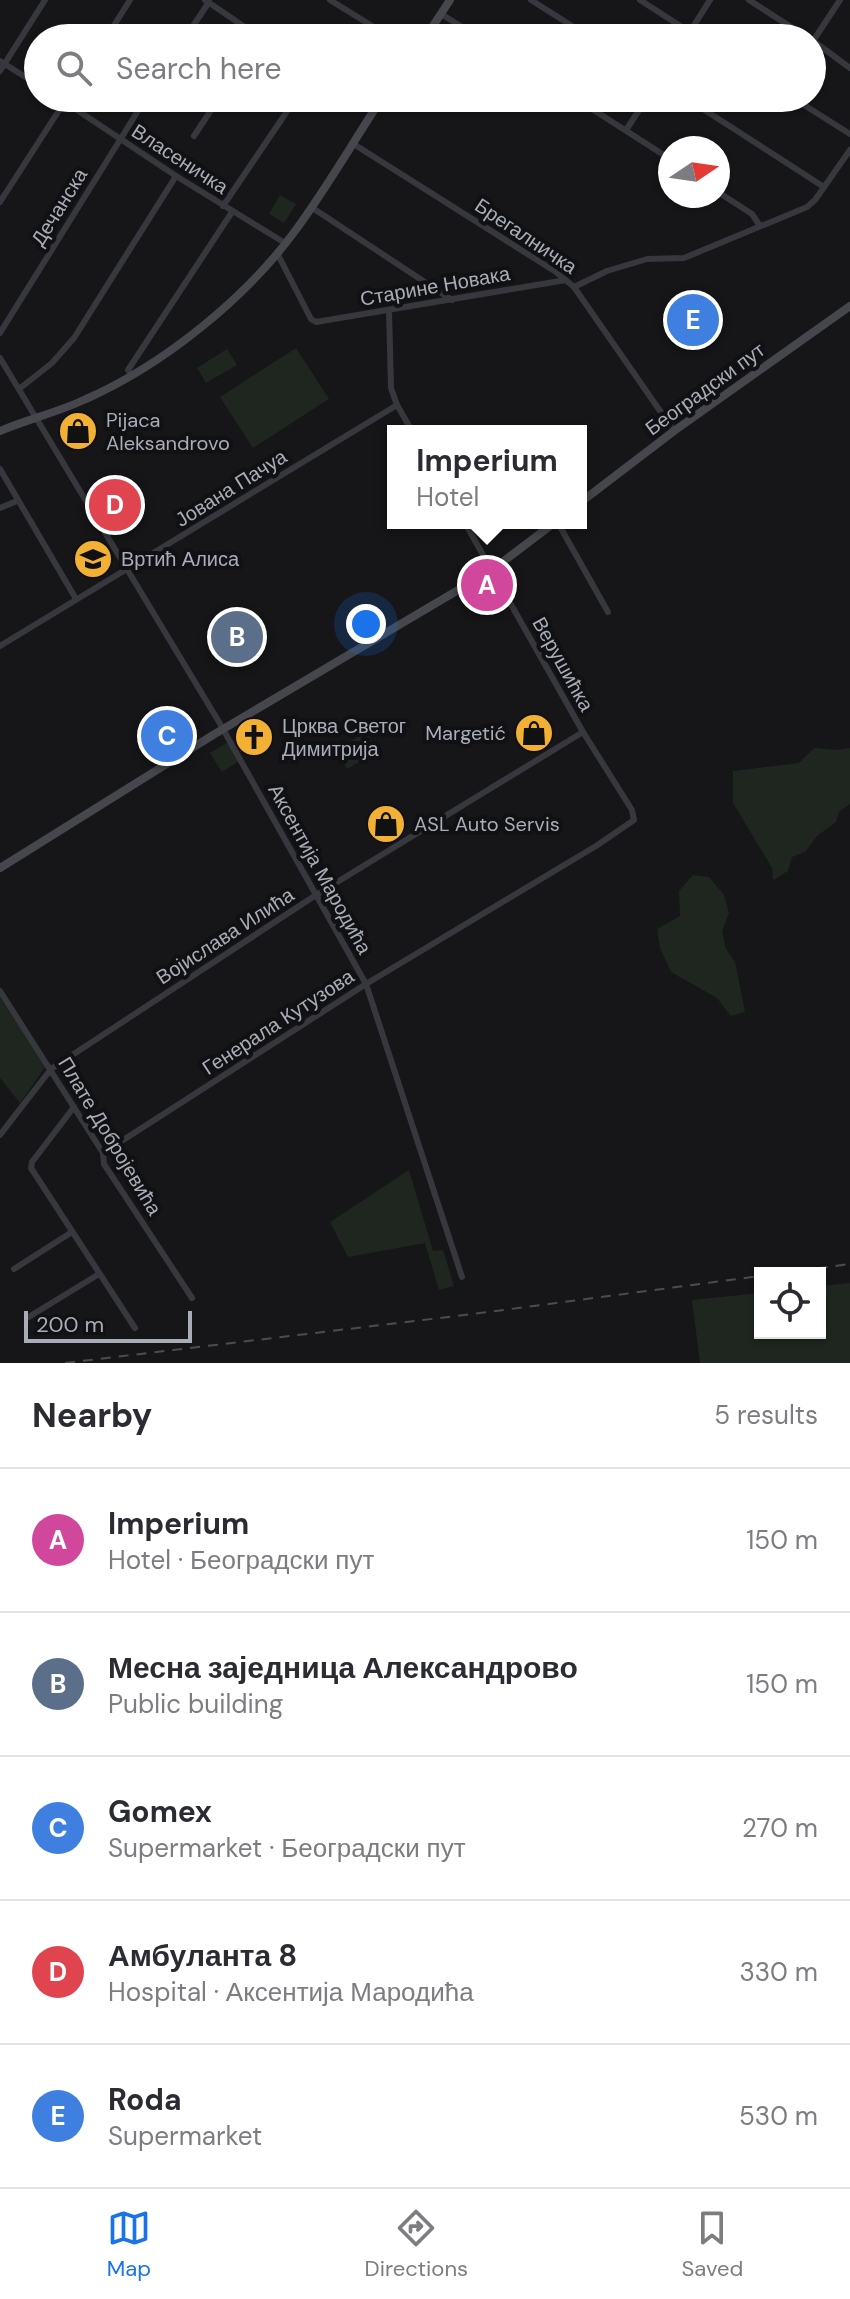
<!DOCTYPE html>
<html lang="en">
<head>
<meta charset="utf-8">
<style>
  body { margin:0; font-family:"DM Sans",sans-serif; background:#f2f2f3; color:#2b2b33 }
  .controls { position:absolute; right:24px; bottom:24px; display:grid; overflow:hidden; border-radius:0px; box-shadow:0 2px 6px #0004 }
  .controls button { width:72px; height:72px; display:grid; place-items:center; padding:0; border:0; border-bottom:2px solid #e1e1e2; background:#fff; color:#2b2b33; font:40px sans-serif }
  .compass { position:absolute; left:658px; top:136px; width:72px; height:72px; border-radius:50%; background:#fff; box-shadow:0 2px 6px #0004; rotate:77deg }
  .scale { position:absolute; left:24px; bottom:20px; width:168px; box-sizing:border-box; padding-left:8px; border:4px solid #a8adb8; border-top:0; font-size:22px; line-height:28px; white-space:nowrap; color:#a8adb8; -webkit-text-stroke:6px #111113; paint-order:stroke }
  .you { position:absolute; left:366px; top:624px; width:28px; height:28px; margin:-20px; border:6px solid #fff; border-radius:50%; background:#1a73e8; box-shadow:0 0 0 12px #1a73e833 }
  .badge { display:grid; place-items:center; width:52px; height:52px; border-radius:50%; background:#1a73e8; color:#fff; font-size:26px; font-weight:700 }
  .pin { position:absolute; translate:-50% -50%; border:4px solid #fff; box-shadow:0 2px 8px #0006 }
  .popup { position:absolute; left:387px; top:425px; width:200px; height:104px; box-sizing:border-box; display:grid; place-content:center; border-radius:0px; background:#fff; filter:drop-shadow(0 2px 6px #0005); font-size:26px; white-space:nowrap; color:#7c7c81 }
  .popup b { font-size:30px; color:#2b2b33 }
  .popup::after { content:''; position:absolute; left:50%; top:100%; margin-left:-16px; border:16px solid transparent; border-top-color:#fff }
  .list { margin:0; padding:0; list-style:none }
  h2 { display:flex; justify-content:space-between; align-items:center; height:104px; margin:0; padding:0 32px; font-size:34px }
  h2 small { font-size:26px; font-weight:400; color:#7c7c81 }
  .list li { display:grid; grid-template-columns:52px 1fr auto; gap:24px; align-items:center; box-sizing:border-box; height:144px; padding:0 32px; border-top:2px solid #e1e1e2 }
  .list b { display:block; font-size:30px; white-space:nowrap }
  .list p { margin:0; font-size:26px; white-space:nowrap; color:#7c7c81 }
  .list em { font-size:26px; font-style:normal; color:#7c7c81 }
  .icon { flex:none; width:44px; height:44px; fill:none; stroke:currentColor; stroke-width:2; stroke-linecap:round; stroke-linejoin:round }
  .map { position:relative; flex:none; width:850px; height:1363px; overflow:hidden }
  .search { position:absolute; background:#fff; box-shadow:0 2px 6px #0004; left:24px; right:24px; top:24px; height:88px; display:flex; align-items:center; gap:20px; box-sizing:border-box; padding:0 28px; border-radius:44px; color:#7c7c81; font-size:30px }
  .sheet { height:824px; background:#fff }
  nav { display:flex; justify-content:space-around; align-items:center; box-sizing:border-box; height:112px; border-top:2px solid #e1e1e2; background:#fff; font-size:22px; color:#7c7c81 }
  nav a { display:grid; justify-items:center; gap:4px }
  nav .on { color:#1a73e8 }
  .map>svg:first-child { display:block }
</style>
</head>
<body>
<div class="map">
<svg width="850" height="1363" viewBox="0 0 850 1363">
  <rect width="100%" height="100%" fill="#161618"/>
  <!-- green -->
  <g fill="#1e261f">
    <polygon points="280,195 296,204 284,223 269,214"/>
    <polygon points="296,348 329,399 253,448 220,397"/>
    <polygon points="227,349 237,365 206,383 197,368"/>
    <polygon points="366,732 376,749 358,759 359,762 347,769 336,750"/>
    <polygon points="228,742 239,761 222,772 210,753"/>
    <polygon points="814,748 838,750 850,748 850,804 839,812 836,822 817,836 805,852 792,857 788,871 773,880 772,868 733,803 733,771 799,763"/>
    <polygon points="693,875 709,877 724,895 729,913 722,931 726,949 735,962 745,1012 731,1016 717,998 671,972 660,948 657,929 680,916 679,891"/>
    <polygon points="0,997 45,1067 20,1103 0,1078"/>
    <polygon points="409,1170 433,1251 443,1250 454,1286 439,1290 425,1243 348,1257 330,1222"/>
    <polygon points="850,1283 850,1363 700,1363 692,1300 760,1293 760,1333 820,1333 820,1286"/>
  </g>
  <g fill="none" stroke-linecap="round" stroke-linejoin="round">
    <!-- street -->
    <g stroke="#37383d" stroke-width="6">
      <polyline points="205,0 261,38"/>
      <polyline points="330,0 377,29"/>
      <polyline points="531,0 591,38"/>
      <polyline points="640,0 699,38"/>
      <polyline points="749,0 808,38"/>
      <polyline points="441,14 480,38"/>
      <polyline points="106,38 130,0"/>
      <polyline points="185,38 209,2"/>
      <polyline points="686,38 710,0"/>
      <polyline points="812,40 850,68"/>
      <polyline points="813,41 840,0"/>
      <polyline points="0,61 38,85"/>
      <polyline points="0,71 45,0"/>
      <polyline points="59,98 176,176 285,243"/>
      <polyline points="352,98 373,112"/>
      <polyline points="575,98 670,159"/>
      <polyline points="686,98 824,187"/>
      <polyline points="793,98 850,134"/>
      <polyline points="626,130 647,98"/>
      <polyline points="194,136 219,98"/>
      <polyline points="352,143 556,272 574,287 674,431"/>
      <polyline points="718,192 752,214 760,226"/>
      <polyline points="0,202 67,98"/>
      <polyline points="223,206 296,98"/>
      <polyline points="311,207 452,300"/>
      <polyline points="277,253 311,319 316,322 566,280"/>
      <polyline points="574,287 607,271 647,259 684,258 807,207 815,200 850,150"/>
      <polyline points="389,311 391,388 397,405 412,431"/>
      <polyline points="0,333 146,98"/>
      <polyline points="0,358 219,722 366,984 462,1277"/>
      <polyline points="132,376 128,370 232,212"/>
      <polyline points="19,389 52,363 74,338 176,176"/>
      <polyline points="0,469 76,599"/>
      <polyline points="0,508 17,501"/>
      <polyline points="558,523 608,612"/>
      <polyline points="0,646 397,405"/>
      <polyline points="0,991 103,1153 104,1164 192,1298"/>
      <polyline points="74,1107 32,1162 31,1168 135,1328"/>
      <polyline points="0,1135 51,1069 316,895 583,732"/>
      <polyline points="103,1153 366,984 596,846 634,820 632,810 583,732 465,523"/>
      <polyline points="14,1269 72,1232"/>
      <polyline points="27,1318 99,1274"/>
    </g>
    <!-- secondary -->
    <g stroke="#45474d" stroke-width="8">
      <polyline points="425,38 450,0"/>
      <path d="M0,431C28,419 59,412 86,399C163,365 245,299 295,231C326,189 353,142 382,98"/>
      <polyline points="581,502 674,431 850,306"/>
      <polyline points="0,868 213,735 492,570 554,523"/>
    </g>
    <!-- rail -->
    <g stroke="#4a4c52" stroke-width="2" stroke-dasharray="10 8" stroke-linecap="butt">
      <polyline points="782,1273 850,1264"/>
      <polyline points="65,1363 473,1314 760,1276"/>
    </g>
  </g>
  <!-- icons -->
  <defs>
    <g id="shop-disc" transform="scale(2)"><circle r="9.5" fill="#f2b134" stroke="#111113"/><path d="M-5-2.5h2.3a2.7 3.5 0 0 1 5.4 0H5L5.5 6h-11ZM-1.5-2.5h3a1.5 2.3 0 0 0-3 0Z" fill="#111"/></g>
    <g id="school-disc" transform="scale(2)"><circle r="9.5" fill="#f2b134" stroke="#111113"/><path d="M0-5L7-2L0 1L-7-2ZM-4 1L0 2.5L4 1V4Q0 6-4 4Z" fill="#111"/></g>
    <g id="church-disc" transform="scale(2)"><circle r="9.5" fill="#f2b134" stroke="#111113"/><path d="M-1.2-6h2.4v3.5h3.3v2.4h-3.3V6h-2.4V-.1h-3.3v-2.4h3.3Z" fill="#111"/></g>
  </defs>
  <g fill-rule="evenodd">
    <use href="#shop-disc" x="78" y="431"/>
    <use href="#school-disc" x="93" y="559"/>
    <use href="#shop-disc" x="534" y="733"/>
    <use href="#church-disc" x="254" y="737"/>
    <use href="#shop-disc" x="386" y="824"/>
  </g>
  <g text-anchor="middle" dominant-baseline="central" stroke-width="8" stroke-linejoin="round" paint-order="stroke">
    <!-- street labels -->
    <g font-size="20" fill="#a8adb8" stroke="#111113">
      <text transform="translate(180 159) rotate(33)">Власеничка</text>
      <text transform="translate(59 207) rotate(-58)">Дечанска</text>
      <text transform="translate(526 236) rotate(34)">Брегалничка</text>
      <text transform="translate(435 286) rotate(-10)">Старине Новака</text>
      <text transform="translate(705 389) rotate(-36)">Београдски пут</text>
      <text transform="translate(231 488) rotate(-32)">Јована Пачуа</text>
      <text transform="translate(563 664) rotate(61)">Верушићка</text>
      <text transform="translate(320 869) rotate(61)">Аксентија Мародића</text>
      <text transform="translate(225 936) rotate(-33)">Војислава Илића</text>
      <text transform="translate(278 1022) rotate(-33)">Генерала Кутузова</text>
      <text transform="translate(110 1136) rotate(59)">Плате Добројевића</text>
    </g>
    <!-- poi labels -->
    <g font-size="20" fill="#a8adb8" stroke="#111113" text-anchor="start">
      <text x="106" y="420">Pijaca<tspan x="106" dy="23">Aleksandrovo</tspan></text>
      <text x="121" y="559">Вртић Алиса</text>
      <text x="282" y="726">Црква Светог<tspan x="282" dy="23">Димитрија</tspan></text>
      <text x="506" y="733" text-anchor="end">Margetić</text>
      <text x="414" y="824">ASL Auto Servis</text>
    </g>
  </g>
</svg>
<div class="controls">
<button><svg class="icon" aria-label="locate" viewBox="0 0 24 24"><circle cx="12" cy="12" r="6"/><path d="M12 2v4M12 18v4M2 12h4M18 12h4"/></svg></button>
</div>
<svg class="compass" viewBox="-18 -18 36 36"><path d="M0-13l5 13h-10z" fill="#e53935"/><path d="M0 13l5-13h-10z" fill="#7c7c81"/></svg>
<div class="scale">200 m</div>
<div class="you"></div>
<div class="pin badge" style="left:487px;top:585px;background:#d1479c">A</div>
<div class="popup"><b>Imperium</b>Hotel</div>
<div class="pin badge" style="left:237px;top:637px;background:#5c6f8a">B</div>
<div class="pin badge" style="left:167px;top:736px;background:#3f7fe0">C</div>
<div class="pin badge" style="left:115px;top:505px;background:#e0444e">D</div>
<div class="pin badge" style="left:693px;top:320px;background:#3f7fe0">E</div>
<div class="search"><svg class="icon" aria-label="search" viewBox="0 0 24 24"><circle cx="10" cy="10" r="6"/><path d="M15 15l6 6"/></svg>Search here</div>
</div>
<section class="sheet">
<h2>Nearby<small>5 results</small></h2>
<ul class="list">
<li><span class="badge" style="background:#d1479c">A</span><div><b>Imperium</b><p>Hotel · Београдски пут</p></div><em>150 m</em></li>
<li><span class="badge" style="background:#5c6f8a">B</span><div><b>Месна заједница Александрово</b><p>Public building</p></div><em>150 m</em></li>
<li><span class="badge" style="background:#3f7fe0">C</span><div><b>Gomex</b><p>Supermarket · Београдски пут</p></div><em>270 m</em></li>
<li><span class="badge" style="background:#e0444e">D</span><div><b>Амбуланта 8</b><p>Hospital · Аксентија Мародића</p></div><em>330 m</em></li>
<li><span class="badge" style="background:#3f7fe0">E</span><div><b>Roda</b><p>Supermarket</p></div><em>530 m</em></li>
</ul>
</section>
<nav>
<a class="on"><svg class="icon" aria-label="map" viewBox="0 0 24 24"><path d="M3 6l6-2 6 2 6-2v14l-6 2-6-2-6 2zM9 4v14M15 6v14"/></svg>Map</a>
<a><svg class="icon" aria-label="directions" viewBox="0 0 24 24"><path d="M12 3l9 9-9 9-9-9zM9 14v-3h6M13 9l2 2-2 2"/></svg>Directions</a>
<a><svg class="icon" aria-label="saved" viewBox="0 0 24 24"><path d="M7 4h10v16l-5-4-5 4z"/></svg>Saved</a>
</nav>
</body>
</html>
